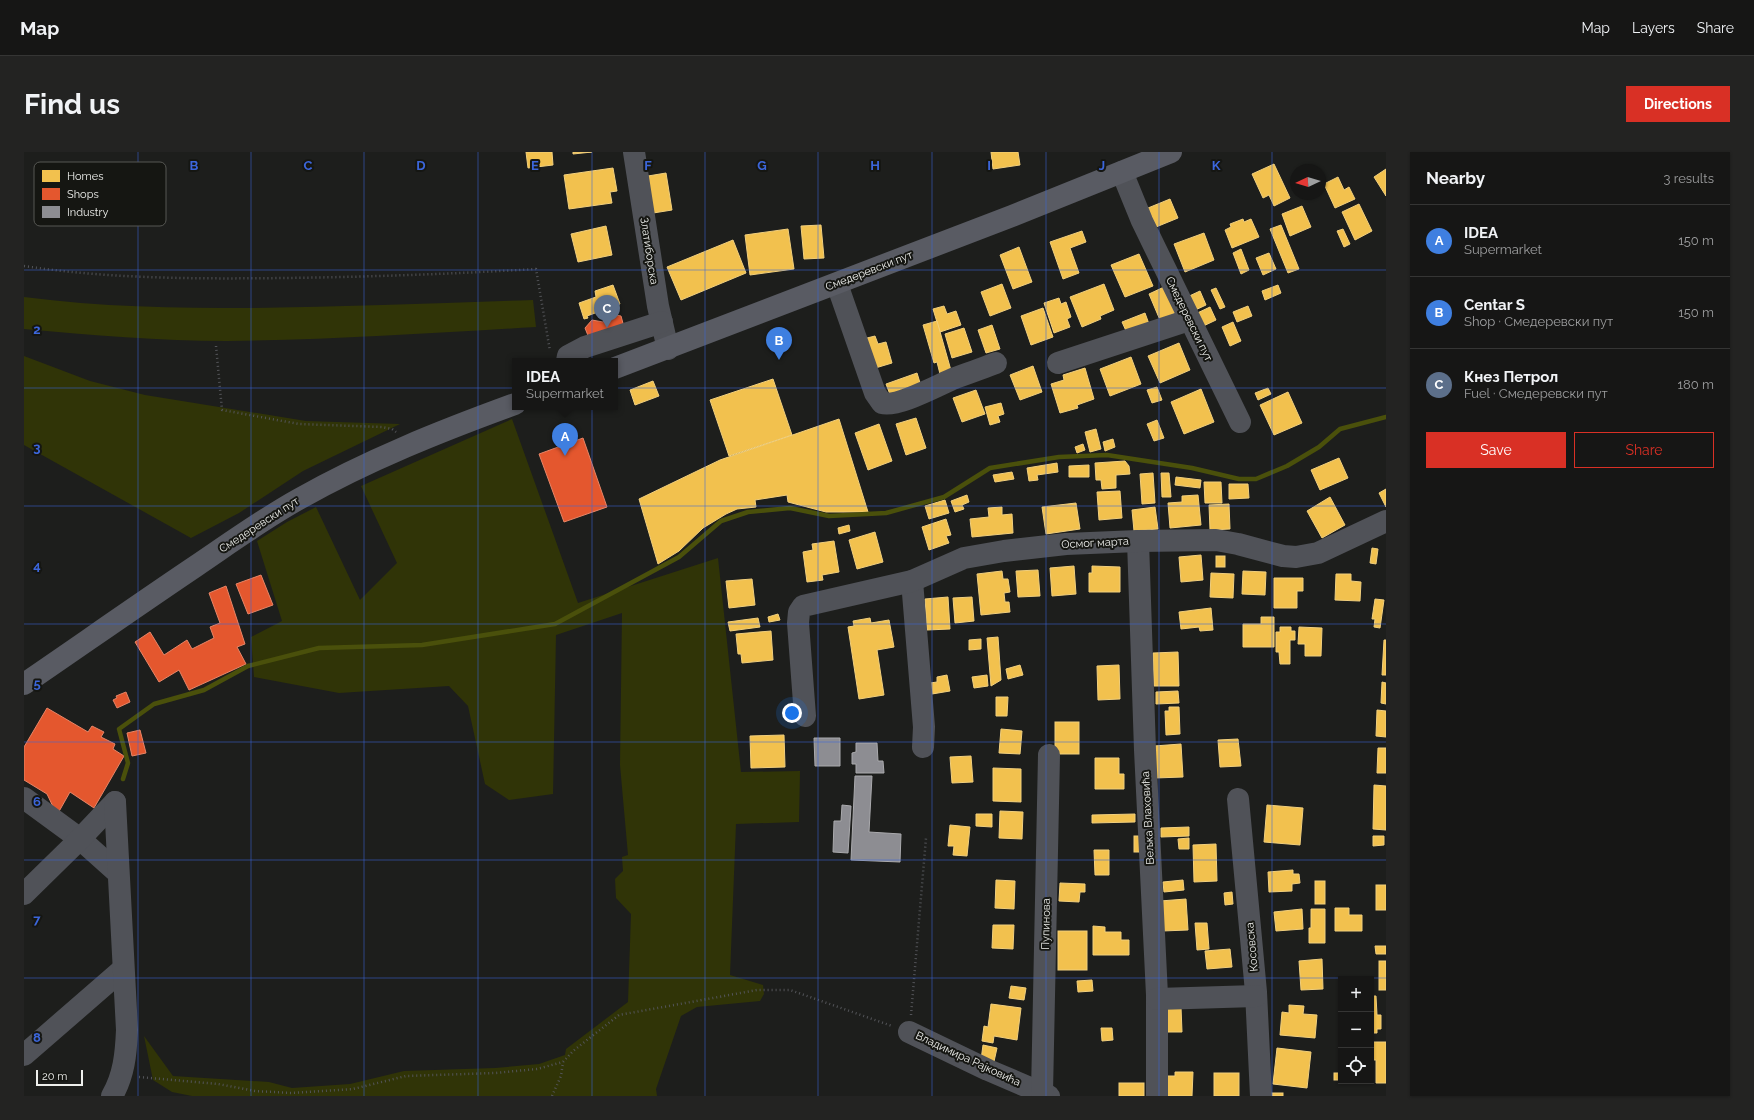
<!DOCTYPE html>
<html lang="en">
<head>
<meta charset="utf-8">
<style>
  body { margin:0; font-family:Raleway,sans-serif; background:#232322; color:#f1f3f6 }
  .controls { position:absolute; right:12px; bottom:12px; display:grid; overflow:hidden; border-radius:0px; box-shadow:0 1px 3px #0004 }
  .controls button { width:36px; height:36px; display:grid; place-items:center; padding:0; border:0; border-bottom:1px solid #353534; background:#161615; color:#f1f3f6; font:20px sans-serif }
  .compass { position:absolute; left:1266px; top:12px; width:36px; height:36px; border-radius:50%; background:#161615; box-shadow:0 1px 3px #0004; rotate:266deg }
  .scale { position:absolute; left:12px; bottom:10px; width:47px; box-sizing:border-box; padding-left:4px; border:2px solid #eeefec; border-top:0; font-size:11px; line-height:14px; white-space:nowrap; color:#eeefec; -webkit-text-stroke:3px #151612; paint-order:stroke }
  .you { position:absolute; left:768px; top:561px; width:14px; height:14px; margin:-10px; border:3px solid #fff; border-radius:50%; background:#1a73e8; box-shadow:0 0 0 6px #1a73e833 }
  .badge { display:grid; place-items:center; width:26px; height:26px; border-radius:50%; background:#d93025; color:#fff; font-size:13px; font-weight:700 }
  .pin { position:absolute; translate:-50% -33px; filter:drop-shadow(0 1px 2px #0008) }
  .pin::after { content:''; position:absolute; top:21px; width:14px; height:12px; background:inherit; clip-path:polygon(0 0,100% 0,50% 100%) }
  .popup { position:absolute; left:488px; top:206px; width:106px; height:52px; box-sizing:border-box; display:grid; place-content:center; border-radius:0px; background:#161615; filter:drop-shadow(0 1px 3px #0005); font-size:13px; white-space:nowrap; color:#9e9fa0 }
  .popup b { font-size:15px; color:#f1f3f6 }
  .popup::after { content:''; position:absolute; left:50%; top:100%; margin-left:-8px; border:8px solid transparent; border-top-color:#161615 }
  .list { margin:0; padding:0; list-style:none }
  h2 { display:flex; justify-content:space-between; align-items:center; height:52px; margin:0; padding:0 16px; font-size:17px }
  h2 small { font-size:13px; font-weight:400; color:#9e9fa0 }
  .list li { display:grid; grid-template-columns:26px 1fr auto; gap:12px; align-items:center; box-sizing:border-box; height:72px; padding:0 16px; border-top:1px solid #353534 }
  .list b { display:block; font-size:15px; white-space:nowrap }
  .list p { margin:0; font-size:13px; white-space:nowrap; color:#9e9fa0 }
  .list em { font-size:13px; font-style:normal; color:#9e9fa0 }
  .actions { display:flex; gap:8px; padding:12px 16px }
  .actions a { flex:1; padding:9px 0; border:1px solid #d93025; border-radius:0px; text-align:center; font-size:14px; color:#d93025 }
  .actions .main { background:#d93025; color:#fff }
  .icon { flex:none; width:22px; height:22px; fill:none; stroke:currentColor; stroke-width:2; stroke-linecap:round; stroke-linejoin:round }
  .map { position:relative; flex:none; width:1362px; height:944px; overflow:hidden; border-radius:0px }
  header { display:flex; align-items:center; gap:24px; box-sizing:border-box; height:56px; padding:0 20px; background:#161615; border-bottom:1px solid #353534 }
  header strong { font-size:19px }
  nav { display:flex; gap:22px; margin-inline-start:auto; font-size:14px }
  .intro { display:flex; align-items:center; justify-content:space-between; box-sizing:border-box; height:96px; padding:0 24px }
  h1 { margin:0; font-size:28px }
  .button { padding:10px 18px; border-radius:0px; background:#d93025; color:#fff; font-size:14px; font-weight:700 }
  main { display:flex; gap:24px; padding:0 24px }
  aside { flex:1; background:#161615; border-radius:0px; box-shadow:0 1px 3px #0004 }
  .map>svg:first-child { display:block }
</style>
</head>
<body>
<header>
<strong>Map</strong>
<nav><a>Map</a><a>Layers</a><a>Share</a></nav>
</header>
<div class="intro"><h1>Find us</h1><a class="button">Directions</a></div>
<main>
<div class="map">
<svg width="1362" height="944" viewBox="0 0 1362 944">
  <rect width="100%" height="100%" fill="#1d1e1c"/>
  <!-- green -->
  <g fill="#303407">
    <path d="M0,145C76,155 151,156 227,156C321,155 415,151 509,148L512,175C409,181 306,188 203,189C135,189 68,183 0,177Z"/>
    <polygon points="0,204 66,229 121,243 282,269 376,272 279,319 215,361 167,386 0,293"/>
    <polygon points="488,267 554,451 694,406 717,620 776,619 775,670 712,672 706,823 739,833 740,842 736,849 673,855 657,864 632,937 633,944 168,944 148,940 129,928 120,884 149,924 245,930 268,936 326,932 380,919 471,916 515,912 541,903 542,897 604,850 607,762 592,746 591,727 599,719 598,705 604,703 596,613 598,461 532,483 529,642 485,648 461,632 444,554 425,534 315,541 230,525 227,485 258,469 233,389 263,370 292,355 336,448 373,411 337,334"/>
  </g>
  <!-- homes -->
  <g fill="#f2c14e" stroke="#f1cf7d">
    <polygon points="502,0 528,0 529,13 504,16"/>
    <polygon points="549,0 568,0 549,2"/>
    <polygon points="967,0 994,0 996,13 969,17"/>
    <polygon points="1250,12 1266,46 1250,54 1245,43 1239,46 1228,22"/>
    <polygon points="589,16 593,39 586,40 588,51 545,57 540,23"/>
    <polygon points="1362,17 1362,44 1350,25"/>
    <polygon points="642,21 648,58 623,62 618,25"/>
    <polygon points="1314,25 1320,38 1325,35 1331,47 1311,56 1300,32"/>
    <polygon points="1146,47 1154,66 1132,75 1124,56"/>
    <polygon points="1335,52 1348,79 1331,88 1318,60"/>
    <polygon points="1278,54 1287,75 1266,84 1258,62"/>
    <polygon points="1219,67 1220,70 1227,67 1235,85 1208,96 1201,78 1207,75 1206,72"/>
    <polygon points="797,73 800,106 780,107 777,74"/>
    <polygon points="1257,73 1275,117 1264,121 1246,77"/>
    <polygon points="582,74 588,103 554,110 547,82"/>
    <polygon points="764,77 770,117 726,123 721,83"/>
    <polygon points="1319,77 1326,92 1320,95 1313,79"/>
    <polygon points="1058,79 1062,90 1046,96 1055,121 1039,127 1026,90"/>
    <polygon points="1180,81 1190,108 1161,120 1150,92"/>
    <polygon points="709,88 722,121 657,148 643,115"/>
    <polygon points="995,95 1008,130 989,137 976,103"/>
    <polygon points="1217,97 1225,118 1217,122 1209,101"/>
    <polygon points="1245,101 1252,117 1239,123 1232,106"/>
    <polygon points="1115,102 1129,134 1101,145 1087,113"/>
    <polygon points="978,132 987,156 966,164 957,140"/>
    <polygon points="1080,132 1090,158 1076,164 1077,167 1058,175 1046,145"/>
    <polygon points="589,133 596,152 563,164 564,166 560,167 555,151 572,145 571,139"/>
    <polygon points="1254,133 1257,141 1241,148 1238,139"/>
    <polygon points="1140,135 1151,161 1136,168 1125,142"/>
    <polygon points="1192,136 1201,155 1196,157 1187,138"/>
    <polygon points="1176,139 1182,153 1167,160 1161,146"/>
    <polygon points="1035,146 1037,152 1042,150 1047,165 1043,167 1046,175 1030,181 1020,151"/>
    <polygon points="920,154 923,162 932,159 937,173 916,180 909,157"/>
    <polygon points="1224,154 1228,164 1213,170 1209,160"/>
    <polygon points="1186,155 1192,168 1173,177 1167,164"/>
    <polygon points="1019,156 1029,185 1007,193 997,164"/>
    <polygon points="1121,161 1125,172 1103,181 1098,170"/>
    <polygon points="913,169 928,222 917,226 913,210 910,211 899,173"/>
    <polygon points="1209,170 1217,189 1206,194 1198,175"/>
    <polygon points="968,173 976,197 962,201 954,178"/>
    <polygon points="940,176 948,200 928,206 921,182"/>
    <polygon points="851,184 854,192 862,190 868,211 848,217 839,187"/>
    <polygon points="1155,191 1166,218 1136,231 1124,204"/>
    <polygon points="1107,205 1117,232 1086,244 1076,217"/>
    <polygon points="1009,214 1018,240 996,248 986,223"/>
    <polygon points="1061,216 1070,247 1053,253 1054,256 1036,261 1027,232 1040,228 1039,223"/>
    <polygon points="893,221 897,234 867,245 862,232"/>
    <polygon points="749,227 768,283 705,304 686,248"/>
    <polygon points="629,229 635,244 611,253 606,238"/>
    <polygon points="1133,235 1138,248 1128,251 1123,238"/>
    <polygon points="1244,236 1247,242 1234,248 1231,241"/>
    <polygon points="1177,237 1190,270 1160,282 1147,250"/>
    <polygon points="952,238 961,262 938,270 929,246"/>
    <polygon points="1264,240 1278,271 1250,283 1236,253"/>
    <polygon points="977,251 980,262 974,264 976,270 966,273 961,255"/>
    <polygon points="892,266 902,296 882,303 872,272"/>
    <polygon points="815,267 844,360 802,360 764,350 763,343 731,348 732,355 713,357 702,362 679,376 655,399 634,412 615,347 696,308"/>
    <polygon points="1133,268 1140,286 1130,289 1123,272"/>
    <polygon points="855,272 868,309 844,318 831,281"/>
    <polygon points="1072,277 1077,297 1066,300 1061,280"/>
    <polygon points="1089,287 1091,295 1081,299 1079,290"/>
    <polygon points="1059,292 1061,298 1053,301 1051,295"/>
    <polygon points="1315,306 1324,326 1296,338 1287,318"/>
    <polygon points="1101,309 1105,314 1106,322 1092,323 1092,336 1078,337 1077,328 1072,328 1071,311"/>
    <polygon points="1033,311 1034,320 1013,323 1014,328 1005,329 1003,316"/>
    <polygon points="1065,313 1065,325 1045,325 1045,314"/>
    <polygon points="988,320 990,327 971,330 969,323"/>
    <polygon points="1129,321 1131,351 1118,352 1116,322"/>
    <polygon points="1137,321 1145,321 1147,345 1138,345"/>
    <polygon points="1152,325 1177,328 1176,336 1151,333"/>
    <polygon points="1180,330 1197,330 1198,351 1181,351"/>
    <polygon points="1205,332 1224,332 1225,346 1205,347"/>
    <polygon points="1362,337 1362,355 1355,341"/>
    <polygon points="1096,339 1098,366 1075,368 1073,340"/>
    <polygon points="943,343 945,350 938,353 940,357 931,360 927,349"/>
    <polygon points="1174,343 1177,373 1146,376 1144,351 1158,350 1158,344"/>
    <polygon points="1306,345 1321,373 1298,386 1283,359"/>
    <polygon points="921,348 925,361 905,367 901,354"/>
    <polygon points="1052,351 1056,377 1022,382 1018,355"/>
    <polygon points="1205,352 1206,377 1186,378 1185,353"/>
    <polygon points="978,355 978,363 988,362 989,381 948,385 946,367 965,365 964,356"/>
    <polygon points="1131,355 1134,377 1110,379 1108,358"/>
    <polygon points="922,367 927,383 922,384 925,391 905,398 898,375"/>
    <polygon points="825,373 826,379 815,382 814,376"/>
    <polygon points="851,380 859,410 833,417 825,388"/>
    <polygon points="810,389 815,420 798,423 799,428 783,430 779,400 789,398 788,392"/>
    <polygon points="1348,396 1354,397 1352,412 1346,411"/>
    <polygon points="1177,403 1179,428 1157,430 1155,405"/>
    <rect x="1192" y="404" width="9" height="11"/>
    <polygon points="1050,414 1052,442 1028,444 1026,416"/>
    <polygon points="1068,414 1096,415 1096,440 1065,440 1065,421 1068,421"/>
    <polygon points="1014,418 1016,444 994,445 992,419"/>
    <polygon points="978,419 979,427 984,427 986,440 980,441 981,450 985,450 986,460 957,463 953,422"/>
    <polygon points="1219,419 1242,420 1241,443 1218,442"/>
    <polygon points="1187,421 1210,422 1209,446 1186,445"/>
    <polygon points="1312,422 1327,422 1327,429 1337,430 1336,449 1311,448"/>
    <polygon points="1250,426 1279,426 1279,439 1273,439 1273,456 1250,456"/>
    <polygon points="728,427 731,453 705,456 702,429"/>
    <polygon points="924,445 926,477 903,478 901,447"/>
    <polygon points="948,445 950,469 931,471 929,446"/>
    <polygon points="1351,447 1360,448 1356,476 1350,475 1351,467 1348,467"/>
    <polygon points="1187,456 1189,478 1176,479 1175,475 1157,477 1155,460"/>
    <polygon points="754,462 756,468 745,470 744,465"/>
    <polygon points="1237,465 1250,465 1250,495 1219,495 1219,472 1237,472"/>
    <polygon points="734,466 736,475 706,479 704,470"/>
    <polygon points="846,466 847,471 865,468 870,495 853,498 860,543 835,547 824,475 830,474 829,469"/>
    <polygon points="1256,475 1267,475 1267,479 1271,479 1271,488 1266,488 1266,512 1256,512 1255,500 1252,500 1252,480 1256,480"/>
    <polygon points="1275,475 1298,476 1297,504 1281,504 1281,492 1274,492"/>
    <polygon points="747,479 749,508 718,511 717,502 714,502 712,482"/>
    <polygon points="974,485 977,528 967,534 963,486"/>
    <polygon points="957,487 957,497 945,498 945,488"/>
    <polygon points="1360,488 1362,488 1362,523 1358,523"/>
    <polygon points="1154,500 1155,534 1130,534 1129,501"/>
    <polygon points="996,513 999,523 984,527 982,517"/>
    <polygon points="1095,513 1096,547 1074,548 1073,514"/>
    <polygon points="923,523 926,539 908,542 906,531 913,530 913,525"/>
    <polygon points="963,523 964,534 950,536 948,525"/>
    <polygon points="1358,530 1362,531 1362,552 1357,551"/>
    <polygon points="1154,539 1155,551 1132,552 1132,540"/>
    <polygon points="972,545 984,545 983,564 972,564"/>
    <polygon points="1145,555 1155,555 1156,582 1142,583 1141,559 1145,559"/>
    <polygon points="1353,558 1362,559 1362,585 1352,584"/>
    <rect x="1031" y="570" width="24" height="32"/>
    <polygon points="977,577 998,579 996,602 975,601"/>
    <polygon points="760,583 761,615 727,616 726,584"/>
    <polygon points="1214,587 1217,614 1196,615 1194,588"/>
    <polygon points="1157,592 1159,625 1131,626 1130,594"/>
    <polygon points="1354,596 1362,596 1362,621 1353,621"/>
    <polygon points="947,604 949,630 928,631 926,605"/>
    <polygon points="1071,606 1095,606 1095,622 1100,622 1100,637 1071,637"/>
    <polygon points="969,616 997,617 997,650 969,649"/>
    <polygon points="1350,633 1362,634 1362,678 1349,677"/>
    <polygon points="1243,653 1279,656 1276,693 1240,690"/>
    <polygon points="976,659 999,660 998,687 975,686"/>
    <polygon points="952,662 968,662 968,675 952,674"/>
    <polygon points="1111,662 1111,670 1068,671 1068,663"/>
    <polygon points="926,673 946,675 943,704 929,703 930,694 924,694"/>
    <polygon points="1165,675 1165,684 1137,685 1137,676"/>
    <rect x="1110" y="684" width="10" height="16"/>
    <polygon points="1349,684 1360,684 1360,693 1349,694"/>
    <polygon points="1165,686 1165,697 1155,697 1154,687"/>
    <polygon points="1192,692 1193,729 1170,730 1169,693"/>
    <polygon points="1070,698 1085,698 1085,723 1071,723"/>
    <polygon points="1269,718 1269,722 1275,722 1276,731 1268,732 1268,739 1245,740 1244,720"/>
    <polygon points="972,728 991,729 990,757 971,756"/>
    <polygon points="1159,728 1160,738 1140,740 1139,730"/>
    <rect x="1291" y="729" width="10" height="23"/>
    <polygon points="1036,731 1061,732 1061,740 1056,740 1055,750 1035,749"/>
    <rect x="1352" y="733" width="10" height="25"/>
    <polygon points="1208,740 1209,752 1201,753 1200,741"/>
    <polygon points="1162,747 1164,778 1138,779 1136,749"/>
    <polygon points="1311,756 1325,756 1325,763 1338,763 1338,779 1311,779"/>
    <polygon points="1278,757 1279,777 1252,779 1250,760"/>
    <polygon points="1287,757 1301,757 1301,791 1285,791 1285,776 1287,776"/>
    <polygon points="1171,771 1183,771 1185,797 1173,798"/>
    <polygon points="969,773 990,773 989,797 968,796"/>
    <polygon points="1069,774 1081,775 1081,780 1097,780 1097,788 1105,788 1105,803 1069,803"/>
    <rect x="1034" y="779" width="29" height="39"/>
    <polygon points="1351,794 1362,794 1362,802 1352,802"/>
    <polygon points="1206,797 1208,815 1183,817 1181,799"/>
    <polygon points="1298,807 1299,837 1277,838 1275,809"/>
    <rect x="1355" y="809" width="7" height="29"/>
    <polygon points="1068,828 1069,839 1054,840 1053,829"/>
    <polygon points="987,834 1002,836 1000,848 985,846"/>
    <polygon points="1347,844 1352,844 1353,863 1357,863 1357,877 1353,877 1353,881 1347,881"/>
    <polygon points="967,852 997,856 993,888 970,884 969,891 958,889 960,874 964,875"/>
    <polygon points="1265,853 1280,854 1279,862 1293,863 1291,886 1256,883 1258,860 1265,861"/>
    <polygon points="1136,855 1157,855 1158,880 1136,880"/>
    <polygon points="1077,876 1088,876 1089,888 1078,889"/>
    <polygon points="1347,890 1362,890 1362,931 1352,931 1352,908 1347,908"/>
    <polygon points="959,893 973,896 969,914 957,908"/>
    <polygon points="1253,896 1287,900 1283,936 1249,932"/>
    <polygon points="1151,920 1169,920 1168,944 1142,944 1143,924 1151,924"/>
    <rect x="1190" y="921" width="25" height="23"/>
    <rect x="1310" y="921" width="7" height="7"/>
    <rect x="1095" y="931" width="25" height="13"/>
    <rect x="1238" y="941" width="21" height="3"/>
  </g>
  <!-- shops -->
  <g fill="#e4572e" stroke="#e78567">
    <polygon points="586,162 597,164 600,175 565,186 561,176 568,168 579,170"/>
    <polygon points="559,286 583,355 540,370 515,302"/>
    <polygon points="237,423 249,453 224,462 212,432"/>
    <polygon points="202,434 221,492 213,495 222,512 165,538 155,518 135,530 111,490 126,480 140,503 163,488 168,497 190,486 186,475 196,471 185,441"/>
    <polygon points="102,540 106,550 93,556 89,548 93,546 92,544"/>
    <polygon points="23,556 64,580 68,574 80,580 77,585 91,592 89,597 100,604 70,656 46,640 33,663 23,642 0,628 0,595"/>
    <polygon points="116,578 122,601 108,604 103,581"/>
  </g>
  <!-- industry -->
  <g fill="#8d8d92" stroke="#aaaaad">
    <polygon points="790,586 816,586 816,614 791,614"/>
    <polygon points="832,591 853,591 854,609 859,609 860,621 832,621 832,612 828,612 828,601 832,600"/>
    <polygon points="831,624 848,624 845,680 877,682 876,710 827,708"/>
    <polygon points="818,653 827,654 824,701 809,700 810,669 817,669"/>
  </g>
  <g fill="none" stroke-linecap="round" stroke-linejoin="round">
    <!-- stream -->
    <polyline stroke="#4a500b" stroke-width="4.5" points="99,627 104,611 95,577 130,552 180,538 224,514 295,496 398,493 531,472 655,405 697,369 724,360 766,356 805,364 862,361 920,345 966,316 1035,305 1083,303 1168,316 1215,327 1232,327 1263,314 1295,295 1316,277 1362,265"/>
    <!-- path -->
    <g stroke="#535458" stroke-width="2.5" stroke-dasharray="1 3" stroke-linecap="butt">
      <path d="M0,114C86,127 173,127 260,126C344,125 428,122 512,117L526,199"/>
      <polyline points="192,194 198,258 275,272 358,275 368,277 372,280"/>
      <polyline points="887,863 902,686"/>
      <polyline points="115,925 194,932 231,939 268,941 329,937 382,924 471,921 513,917 539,910 549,899 595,863 733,838 766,838 868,874"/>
      <polyline points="528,944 537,924 539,910"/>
    </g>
    <!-- minor -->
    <g stroke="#505258" stroke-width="22">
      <polyline points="610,0 634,154 644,197"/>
      <polyline points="1098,20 1118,69 1216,270"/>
      <path d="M813,132L851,241L858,251C873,256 916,232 931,226C945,221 959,216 972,211"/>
      <polyline points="543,209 544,204 561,195 638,170"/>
      <polyline points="1034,211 1165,168"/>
      <polyline points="1114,389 1121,598 1133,843 1133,944"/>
      <polyline points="888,429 900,575 899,595"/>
      <polyline points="781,564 774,471 775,460 779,454 888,429 940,406 980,399 1042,392 1114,389 1192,388 1214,392 1259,404 1272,405 1294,401 1362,369"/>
      <polyline points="0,646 56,687 94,721"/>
      <polyline points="1214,647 1232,840 1237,944"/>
      <polyline points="0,742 56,687 91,650"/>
      <polyline points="1133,847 1232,844"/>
      <polyline points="885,880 964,918 1025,944"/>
      <polyline points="0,903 99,817"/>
      <polyline points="1018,941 1025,603"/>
      <path d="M88,944C100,923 102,902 103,878L91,650"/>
    </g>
    <!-- major -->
    <g stroke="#595b63" stroke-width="22">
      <polyline points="591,216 988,64 1147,0"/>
      <path d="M0,532C57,493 114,453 172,414C206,391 239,367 275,347C344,308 417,279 491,252"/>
    </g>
  </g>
  <!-- grid -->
  <path fill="none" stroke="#3c66db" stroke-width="1" stroke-opacity="0.55" d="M114,0V944M227,0V944M340,0V944M454,0V944M568,0V944M681,0V944M794,0V944M908,0V944M1022,0V944M1135,0V944M1248,0V944M0,118H1362M0,236H1362M0,354H1362M0,472H1362M0,590H1362M0,708H1362M0,826H1362"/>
  <g text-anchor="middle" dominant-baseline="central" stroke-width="4" stroke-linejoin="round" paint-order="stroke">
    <!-- street labels -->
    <g font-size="11" fill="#eeefec" stroke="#151612">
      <text transform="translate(625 99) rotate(81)">Златиборска</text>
      <text transform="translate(845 119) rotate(-21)">Смедеревски пут</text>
      <text transform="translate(1165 167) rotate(64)">Смедеревски пут</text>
      <text transform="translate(235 373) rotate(-33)">Смедеревски пут</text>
      <text transform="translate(1071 391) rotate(-3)">Осмог марта</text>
      <text transform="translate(1124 666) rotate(-93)">Вељка Влаховића</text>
      <text transform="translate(1022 772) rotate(-89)">Пупинова</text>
      <text transform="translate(1228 795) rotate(-95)">Косовска</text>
      <text transform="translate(944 907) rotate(25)">Владимира Рајковића</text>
    </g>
  </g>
  <!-- legend -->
  <rect x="10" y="10" width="132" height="64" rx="6" fill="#151612" stroke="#565753" stroke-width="1"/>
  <rect x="18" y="18" width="18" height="12" fill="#f2c14e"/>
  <rect x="18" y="36" width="18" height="12" fill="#e4572e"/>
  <rect x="18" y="54" width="18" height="12" fill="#8d8d92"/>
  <g font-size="11" fill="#eeefec">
    <text x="43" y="28">Homes</text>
    <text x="43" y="46">Shops</text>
    <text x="43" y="64">Industry</text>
  </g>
  <g font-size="13" text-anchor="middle" font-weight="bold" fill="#3c66db" stroke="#151612" stroke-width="4" stroke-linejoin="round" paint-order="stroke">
    <text x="170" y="18">B</text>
    <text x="284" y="18">C</text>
    <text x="397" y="18">D</text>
    <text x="511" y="18">E</text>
    <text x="624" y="18">F</text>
    <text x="738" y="18">G</text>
    <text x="851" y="18">H</text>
    <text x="965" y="18">I</text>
    <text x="1078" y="18">J</text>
    <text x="1192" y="18">K</text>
    <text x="13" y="182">2</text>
    <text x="13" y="300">3</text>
    <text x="13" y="418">4</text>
    <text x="13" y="536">5</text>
    <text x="13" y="654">6</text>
    <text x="13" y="772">7</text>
    <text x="13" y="890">8</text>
  </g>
</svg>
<div class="controls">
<button>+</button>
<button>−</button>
<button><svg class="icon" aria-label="locate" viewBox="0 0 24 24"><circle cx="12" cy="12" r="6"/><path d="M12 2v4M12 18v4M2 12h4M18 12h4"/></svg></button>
</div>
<svg class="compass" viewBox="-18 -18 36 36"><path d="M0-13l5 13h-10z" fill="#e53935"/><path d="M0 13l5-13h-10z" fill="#9e9fa0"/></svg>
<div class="scale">20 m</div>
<div class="you"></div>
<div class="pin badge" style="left:541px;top:304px;background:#3f7fe0">A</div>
<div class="popup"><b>IDEA</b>Supermarket</div>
<div class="pin badge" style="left:755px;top:208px;background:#3f7fe0">B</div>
<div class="pin badge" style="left:583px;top:176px;background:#5c6f8a">C</div>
</div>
<aside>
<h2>Nearby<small>3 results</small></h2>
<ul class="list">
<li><span class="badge" style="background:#3f7fe0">A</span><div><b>IDEA</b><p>Supermarket</p></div><em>150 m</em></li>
<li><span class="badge" style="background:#3f7fe0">B</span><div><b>Centar S</b><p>Shop · Смедеревски пут</p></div><em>150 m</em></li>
<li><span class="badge" style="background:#5c6f8a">C</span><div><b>Кнез Петрол</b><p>Fuel · Смедеревски пут</p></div><em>180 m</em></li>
</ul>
<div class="actions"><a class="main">Save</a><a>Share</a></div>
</aside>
</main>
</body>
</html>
